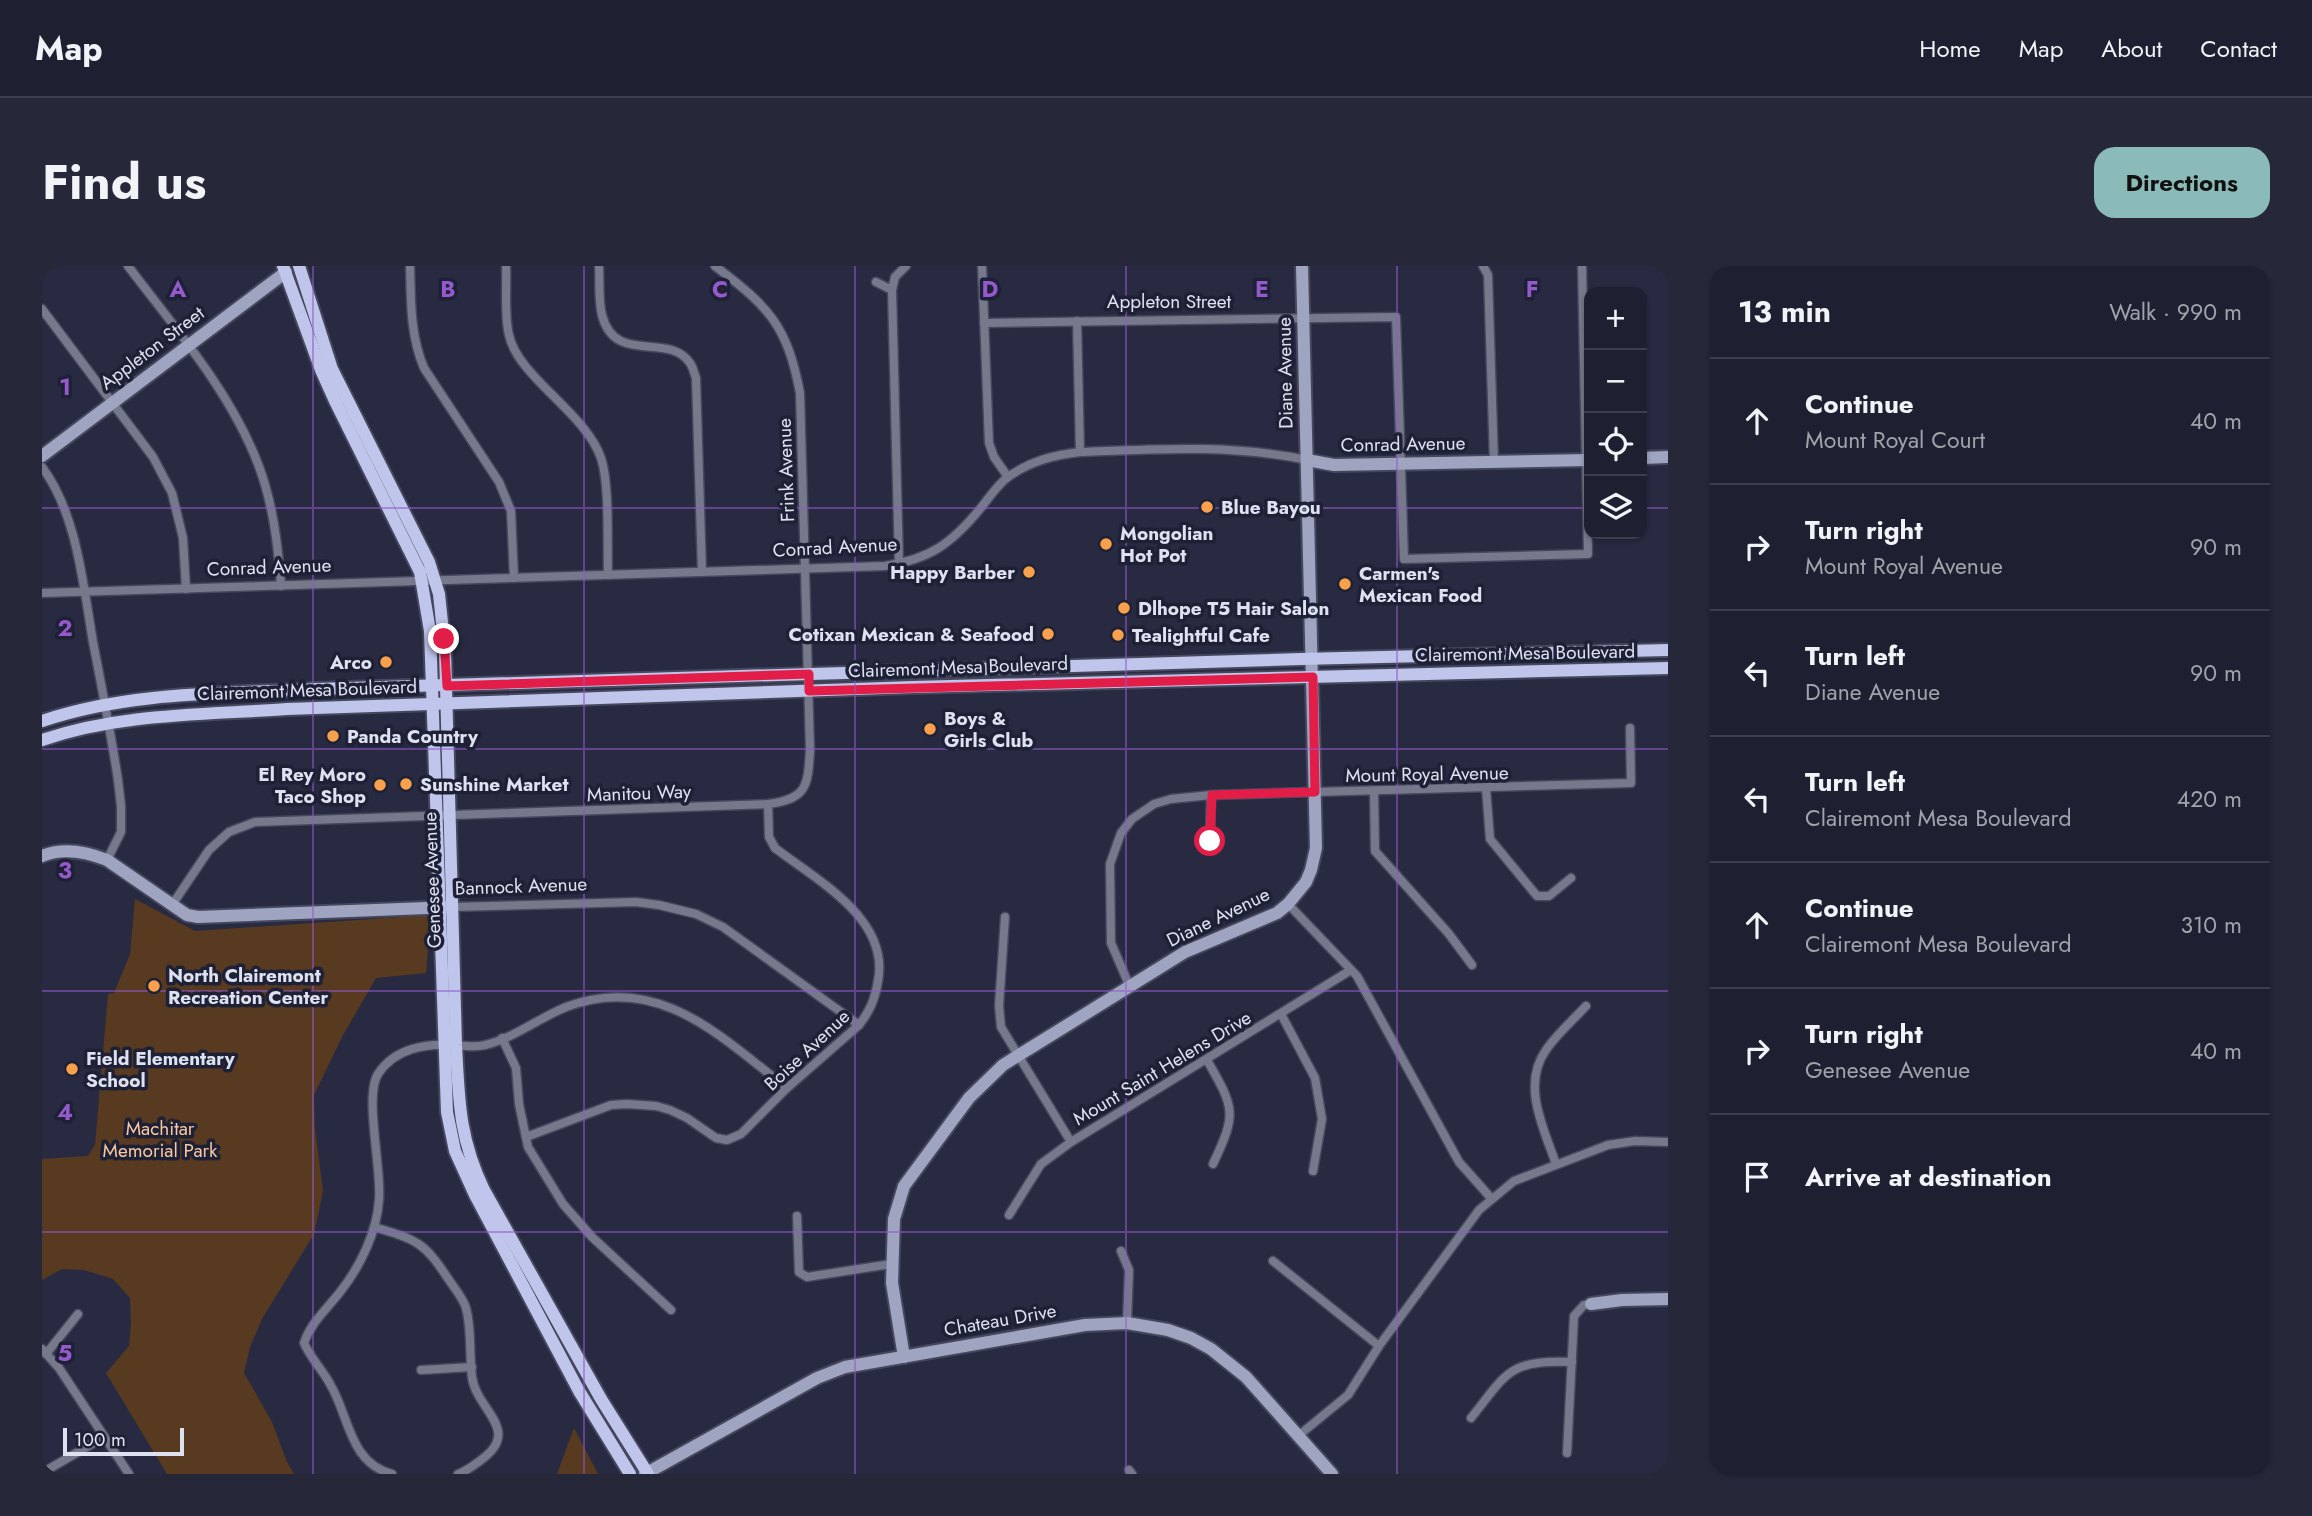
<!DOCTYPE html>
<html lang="en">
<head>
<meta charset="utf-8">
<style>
  body { margin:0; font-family:Jost,sans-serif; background:#262839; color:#f1f3f6 }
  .controls { position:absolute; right:21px; top:21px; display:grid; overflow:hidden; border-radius:14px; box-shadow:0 2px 5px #0004 }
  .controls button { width:63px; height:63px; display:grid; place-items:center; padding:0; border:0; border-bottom:2px solid #3c3e4d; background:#1e2031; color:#f1f3f6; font:35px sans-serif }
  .scale { position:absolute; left:21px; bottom:18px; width:121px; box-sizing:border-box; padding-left:7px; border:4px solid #dee1f0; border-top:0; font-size:19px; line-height:24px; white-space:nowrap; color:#dee1f0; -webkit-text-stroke:5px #1e2136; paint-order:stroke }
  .stop { position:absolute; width:21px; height:21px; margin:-16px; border:5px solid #e11d48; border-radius:50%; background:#fff }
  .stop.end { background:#e11d48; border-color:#fff; box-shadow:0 2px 7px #0008 }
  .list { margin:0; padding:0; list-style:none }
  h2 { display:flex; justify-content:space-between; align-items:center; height:91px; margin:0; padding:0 28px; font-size:30px }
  h2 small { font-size:23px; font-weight:400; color:#a1a3ab }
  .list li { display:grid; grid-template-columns:46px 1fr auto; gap:21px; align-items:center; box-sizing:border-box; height:126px; padding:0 28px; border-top:2px solid #3c3e4d }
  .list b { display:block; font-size:26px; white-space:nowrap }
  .list p { margin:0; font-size:23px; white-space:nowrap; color:#a1a3ab }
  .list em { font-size:23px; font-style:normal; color:#a1a3ab }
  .icon { flex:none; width:38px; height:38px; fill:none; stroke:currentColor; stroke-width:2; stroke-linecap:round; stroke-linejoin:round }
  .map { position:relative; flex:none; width:1626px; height:1208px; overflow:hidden; border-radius:21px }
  header { display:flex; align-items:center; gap:42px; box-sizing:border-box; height:98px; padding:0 35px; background:#1e2031; border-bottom:2px solid #3c3e4d }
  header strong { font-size:33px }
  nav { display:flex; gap:38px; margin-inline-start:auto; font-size:24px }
  .intro { display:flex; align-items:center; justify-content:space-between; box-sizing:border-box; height:168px; padding:0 42px }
  h1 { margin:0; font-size:49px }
  .button { padding:18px 32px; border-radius:21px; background:#8bbbb9; color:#111; font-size:24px; font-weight:700 }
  main { display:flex; gap:42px; padding:0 42px }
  aside { flex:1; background:#1e2031; border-radius:21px; box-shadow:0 2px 5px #0004 }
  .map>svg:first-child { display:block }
</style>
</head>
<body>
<header>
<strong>Map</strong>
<nav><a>Home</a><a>Map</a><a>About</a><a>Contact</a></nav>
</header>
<div class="intro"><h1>Find us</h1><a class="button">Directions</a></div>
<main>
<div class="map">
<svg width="1626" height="1208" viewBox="0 0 1626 1208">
  <rect width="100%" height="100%" fill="#282a41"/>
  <!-- green -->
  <g fill="#583a20">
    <polygon points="93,633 153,665 389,649 384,707 334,712 300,771 272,829 273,863 281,925 272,968 220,1053 208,1081 202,1107 230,1156 245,1196 252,1208 125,1208 64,1107 87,1080 89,1057 88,1032 71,1013 42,1004 20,1003 0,1014 0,893 46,890 53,879 66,728 72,727 88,688"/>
    <polygon points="532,1162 556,1208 515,1208"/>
  </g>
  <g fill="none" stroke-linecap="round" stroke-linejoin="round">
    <!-- street casing -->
    <g stroke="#45475d" stroke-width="11">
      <g id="street">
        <path d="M86,0C133,62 188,125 216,198C231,237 236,279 239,320"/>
        <path d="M368,0C369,35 368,69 382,102L457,216L469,245L472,312"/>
        <path d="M464,0C465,21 462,49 467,69C476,111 543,146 559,192C568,219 565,278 566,309"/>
        <path d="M557,0C558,16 556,34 560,49C573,100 626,65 648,97C651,101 652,107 654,112L660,306"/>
        <polyline points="940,0 947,177 952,191 966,211"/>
        <polyline points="1441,0 1446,9 1452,196"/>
        <polyline points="834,16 850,24"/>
        <polyline points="0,43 111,191 130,227 141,272 144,323"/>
        <polyline points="1035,55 1038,186"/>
        <polyline points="942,57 1354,51 1362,293 1546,288 1540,0"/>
        <path d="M0,201C35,248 41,318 51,376C60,422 69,468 76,514L79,540V566L65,594"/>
        <polyline points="857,298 850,24 853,11 864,0"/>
        <path d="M0,327L843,300C888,293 909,278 938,243C947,232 955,219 966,211C988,195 1012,189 1038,186C1113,183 1190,178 1265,194"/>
        <polyline points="1444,522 1448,573 1495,630 1507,630 1529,612"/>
        <polyline points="1332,525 1333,585 1407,668 1430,699"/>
        <polyline points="1168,575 1169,529"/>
        <polyline points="1246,638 1315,710 1417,896 1449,932"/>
        <path d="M130,639L167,584L187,566L213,556L726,538C765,533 766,520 768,484L758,127C745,59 727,41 673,0"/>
        <polyline points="410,641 594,636 617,639 654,648 681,661 817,759"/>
        <polyline points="963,651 957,740 959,761 1029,876"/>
        <polyline points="1088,721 1069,677 1068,598 1079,567 1090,553 1112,538 1129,533 1169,529 1589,517 1588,462"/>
        <polyline points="1239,748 1273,812 1280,853 1271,905"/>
        <polyline points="460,772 474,802 477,838 486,881 521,938 550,971 629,1044"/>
        <path d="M1165,794C1193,843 1195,847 1171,898"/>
        <path d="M484,871L569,839L585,838L614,840L628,844L645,852L674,872L685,874L699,868L745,822L817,759C828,745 833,733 836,715C848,653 776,615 733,582L727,571L726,538"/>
        <path d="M1514,898C1502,863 1479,819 1504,784C1515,768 1531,754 1544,740"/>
        <polyline points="967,949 999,898 1029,876 1309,704"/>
        <polyline points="755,950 757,1006 765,1011 849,998"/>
        <path d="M332,961C376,974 382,976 407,1014C413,1023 421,1032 424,1042C430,1064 427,1089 430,1111C434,1144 481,1164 439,1194C432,1199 425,1205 416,1208"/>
        <polyline points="1079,985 1087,1004 1085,1057"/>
        <polyline points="1231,995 1337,1080"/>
        <polyline points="0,1083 17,1102 87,1208"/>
        <polyline points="4,1088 36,1048"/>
        <polyline points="379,1104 430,1101"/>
        <path d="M1429,1152C1466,1106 1466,1094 1530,1096"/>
        <polyline points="1256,1170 1306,1129 1337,1080 1437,944 1472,915 1566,879 1593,875 1626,876"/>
        <polyline points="1525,1187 1532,1050 1542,1039 1549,1038"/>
        <polyline points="1087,1204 1090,1208"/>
        <polyline points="0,1207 62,1171"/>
        <path d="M350,1208C307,1197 307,1149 288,1118C280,1103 269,1093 262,1077C269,1056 285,1043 298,1026C318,1001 335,966 337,934C340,903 322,830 336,808C352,783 383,777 411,779C421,779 432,782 443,779C472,772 497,752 524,741C616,706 678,770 745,822"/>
      </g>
    </g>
    <!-- secondary casing -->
    <g stroke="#45475d" stroke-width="16">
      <g id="secondary">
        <polyline points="0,190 244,6"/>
        <polyline points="1600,192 1626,191"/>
        <polyline points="1265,194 1292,199 1547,194"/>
        <path d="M0,590C21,581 45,586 65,594L145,649L156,651L410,641"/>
        <polyline points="1549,1038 1580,1034 1626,1033"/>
        <polyline points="862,1091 850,1017 852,953 862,920 927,832 961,799 1143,686 1235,647 1246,638 1264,616 1269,604 1274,582 1260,0"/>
        <polyline points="603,1208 775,1112 803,1101 1043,1059 1085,1057 1126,1064 1149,1072 1169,1083 1204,1111 1290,1208"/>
      </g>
    </g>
    <!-- primary casing -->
    <g stroke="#45475d" stroke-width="16">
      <g id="primary">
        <polyline points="241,0 279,104 293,135 378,306 388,365 405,846 413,885 433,929 537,1125 588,1208"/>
        <path d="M257,0L290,103L387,296L397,328L403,385L414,779C417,835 417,872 442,924L559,1133L606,1208"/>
        <path d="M0,455C88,425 184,428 275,423L1259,393L1626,384"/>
        <path d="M0,474C79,447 162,449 245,443L870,421L1626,402"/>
      </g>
    </g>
    <!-- street -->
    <use href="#street" stroke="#76798b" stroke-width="8"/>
    <!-- secondary -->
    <use href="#secondary" stroke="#9fa4c1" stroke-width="12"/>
    <!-- primary -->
    <use href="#primary" stroke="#bfc5eb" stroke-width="12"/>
  </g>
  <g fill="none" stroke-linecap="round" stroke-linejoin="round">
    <!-- route -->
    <polyline stroke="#e11d48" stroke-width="9" points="402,373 405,420 767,408 767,425 1271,411 1273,526 1170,529 1168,575"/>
  </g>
  <!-- grid -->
  <path fill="none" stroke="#9459cb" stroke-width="2" stroke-opacity="0.55" d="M271,0V1208M542,0V1208M813,0V1208M1084,0V1208M1355,0V1208M0,242H1547M1600,242H1626M0,483H1626M0,725H1626M0,966H1626"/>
  <!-- markers -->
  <g fill="#f9a04c" stroke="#1e2136" stroke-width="2.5">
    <circle cx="1165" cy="241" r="7"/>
    <circle cx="1064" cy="278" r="7"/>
    <circle cx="987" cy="306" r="7"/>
    <circle cx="1303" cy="318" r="7"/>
    <circle cx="1082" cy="342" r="7"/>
    <circle cx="1006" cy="368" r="7"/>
    <circle cx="1076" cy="369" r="7"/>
    <circle cx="344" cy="396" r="7"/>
    <circle cx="888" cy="463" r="7"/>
    <circle cx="291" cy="470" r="7"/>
    <circle cx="364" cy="518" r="7"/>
    <circle cx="338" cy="519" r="7"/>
    <circle cx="112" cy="720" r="7"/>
    <circle cx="30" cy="803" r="7"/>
  </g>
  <g text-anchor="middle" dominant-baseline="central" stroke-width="7" stroke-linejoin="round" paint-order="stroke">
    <!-- street labels -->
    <g font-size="19" fill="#dee1f0" stroke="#1e2136">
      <text x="1127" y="35">Appleton Street</text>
      <text transform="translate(110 82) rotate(-37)">Appleton Street</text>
      <text transform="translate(1243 107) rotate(-91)">Diane Avenue</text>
      <text transform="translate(1361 178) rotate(-1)">Conrad Avenue</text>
      <text transform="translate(744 204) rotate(-92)">Frink Avenue</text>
      <text transform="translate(793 281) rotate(-3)">Conrad Avenue</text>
      <text transform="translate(227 301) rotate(-2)">Conrad Avenue</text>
      <text transform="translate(1483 387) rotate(-1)">Clairemont Mesa Boulevard</text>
      <text transform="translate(916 401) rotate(-2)">Clairemont Mesa Boulevard</text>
      <text transform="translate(265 424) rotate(-2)">Clairemont Mesa Boulevard</text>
      <text transform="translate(1385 508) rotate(-1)">Mount Royal Avenue</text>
      <text transform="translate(597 527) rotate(-2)">Manitou Way</text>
      <text transform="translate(390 614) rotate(-92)">Genesee Avenue</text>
      <text transform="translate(479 620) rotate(-2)">Bannock Avenue</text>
      <text transform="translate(1176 651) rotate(-26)">Diane Avenue</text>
      <text transform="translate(765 784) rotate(-43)">Boise Avenue</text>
      <text transform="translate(1120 802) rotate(-31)">Mount Saint Helens Drive</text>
      <text transform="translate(958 1054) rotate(-10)">Chateau Drive</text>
    </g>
    <!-- poi labels -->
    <g font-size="19" font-weight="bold" fill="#dee1f0" stroke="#1e2136" text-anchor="start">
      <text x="1179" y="241">Blue Bayou</text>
      <text x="1078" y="267">Mongolian<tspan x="1078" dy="22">Hot Pot</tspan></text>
      <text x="973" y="306" text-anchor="end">Happy Barber</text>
      <text x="1317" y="307">Carmen's<tspan x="1317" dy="22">Mexican Food</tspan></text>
      <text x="1096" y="342">Dlhope T5 Hair Salon</text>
      <text x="992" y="368" text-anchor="end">Cotixan Mexican &amp; Seafood</text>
      <text x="1090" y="369">Tealightful Cafe</text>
      <text x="330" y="396" text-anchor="end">Arco</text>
      <text x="902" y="452">Boys &amp;<tspan x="902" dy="22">Girls Club</tspan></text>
      <text x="305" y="470">Panda Country</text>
      <text x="324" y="508" text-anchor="end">El Rey Moro<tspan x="324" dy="22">Taco Shop</tspan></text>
      <text x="378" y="518">Sunshine Market</text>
      <text x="126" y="709">North Clairemont<tspan x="126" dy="22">Recreation Center</tspan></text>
      <text x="44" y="792">Field Elementary<tspan x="44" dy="22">School</tspan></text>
    </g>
    <!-- park labels -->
    <g font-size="19" fill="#f7c8a1" stroke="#1e2136">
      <text x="118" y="862">Machitar<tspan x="118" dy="22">Memorial Park</tspan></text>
    </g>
  </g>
  <g font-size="23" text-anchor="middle" font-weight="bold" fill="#9459cb" stroke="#1e2136" stroke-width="7" stroke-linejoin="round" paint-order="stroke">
    <text x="136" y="31">A</text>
    <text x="406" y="31">B</text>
    <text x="678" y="31">C</text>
    <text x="948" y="31">D</text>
    <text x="1220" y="31">E</text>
    <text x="1490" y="31">F</text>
    <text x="23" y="129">1</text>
    <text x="23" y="370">2</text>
    <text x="23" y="612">3</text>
    <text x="23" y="854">4</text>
    <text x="23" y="1095">5</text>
  </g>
</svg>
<div class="controls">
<button>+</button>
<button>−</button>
<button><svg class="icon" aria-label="locate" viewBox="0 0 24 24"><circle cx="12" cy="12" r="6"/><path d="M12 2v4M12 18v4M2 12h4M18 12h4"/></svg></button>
<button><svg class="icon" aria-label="layers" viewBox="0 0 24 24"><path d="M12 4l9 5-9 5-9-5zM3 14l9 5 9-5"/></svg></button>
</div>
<div class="scale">100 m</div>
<div class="stop" style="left:1168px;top:575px"></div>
<div class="stop end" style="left:402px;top:373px"></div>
</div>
<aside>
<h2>13 min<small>Walk · 990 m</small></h2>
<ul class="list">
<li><svg class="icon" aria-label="ahead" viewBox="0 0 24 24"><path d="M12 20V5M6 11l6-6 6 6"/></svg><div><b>Continue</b><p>Mount Royal Court</p></div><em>40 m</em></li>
<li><svg class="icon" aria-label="right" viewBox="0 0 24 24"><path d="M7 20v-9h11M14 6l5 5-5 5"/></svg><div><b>Turn right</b><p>Mount Royal Avenue</p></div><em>90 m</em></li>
<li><svg class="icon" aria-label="left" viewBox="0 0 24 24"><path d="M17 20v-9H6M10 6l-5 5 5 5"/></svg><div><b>Turn left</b><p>Diane Avenue</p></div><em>90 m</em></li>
<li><svg class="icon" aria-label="left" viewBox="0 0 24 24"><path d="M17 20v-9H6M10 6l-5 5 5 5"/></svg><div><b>Turn left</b><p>Clairemont Mesa Boulevard</p></div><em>420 m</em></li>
<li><svg class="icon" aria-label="ahead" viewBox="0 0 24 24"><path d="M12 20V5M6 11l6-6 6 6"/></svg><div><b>Continue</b><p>Clairemont Mesa Boulevard</p></div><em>310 m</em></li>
<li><svg class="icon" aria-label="right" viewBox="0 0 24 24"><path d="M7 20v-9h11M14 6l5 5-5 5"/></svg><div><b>Turn right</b><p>Genesee Avenue</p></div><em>40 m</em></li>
<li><svg class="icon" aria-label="arrive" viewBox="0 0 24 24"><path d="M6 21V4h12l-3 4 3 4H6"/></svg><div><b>Arrive at destination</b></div></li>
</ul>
</aside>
</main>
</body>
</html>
